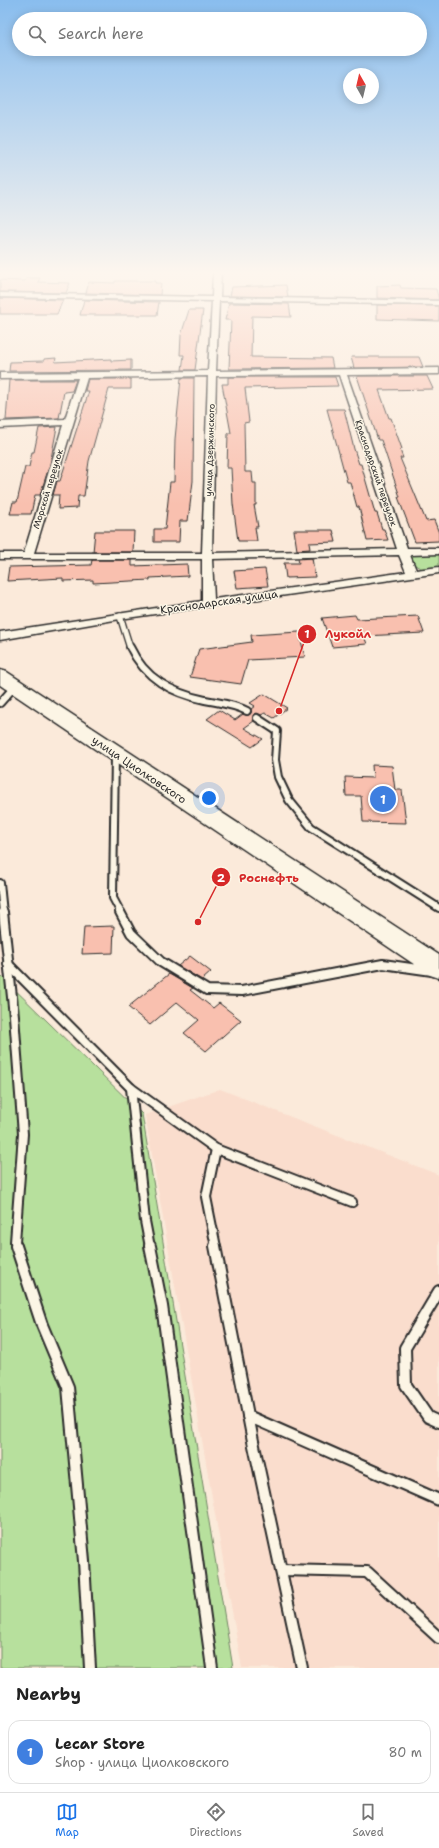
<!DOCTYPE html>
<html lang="en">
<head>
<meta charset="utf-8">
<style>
  body { margin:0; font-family:"Shantell Sans",sans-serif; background:#f2f2f2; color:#222 }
  .compass { position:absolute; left:343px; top:68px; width:36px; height:36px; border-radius:50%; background:#fff; box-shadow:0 2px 10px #0003; rotate:352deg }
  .you { position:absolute; left:209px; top:798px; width:14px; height:14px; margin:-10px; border:3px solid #fff; border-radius:50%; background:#1a73e8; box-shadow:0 0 0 6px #1a73e833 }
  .badge { display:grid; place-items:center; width:26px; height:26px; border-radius:50%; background:#1a73e8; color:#fff; font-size:13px; font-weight:700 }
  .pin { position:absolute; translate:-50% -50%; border:2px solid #fff; box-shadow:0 1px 4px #0006 }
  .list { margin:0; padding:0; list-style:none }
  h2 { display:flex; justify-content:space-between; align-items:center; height:52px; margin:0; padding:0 16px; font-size:17px }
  h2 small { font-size:13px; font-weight:400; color:#767676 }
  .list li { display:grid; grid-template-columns:26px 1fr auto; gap:12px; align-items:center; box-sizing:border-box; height:64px; margin:0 8px 8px; padding:0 8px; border:1px solid #e0e0e0; border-radius:12px }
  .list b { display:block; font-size:15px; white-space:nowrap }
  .list p { margin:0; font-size:13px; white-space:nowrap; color:#767676 }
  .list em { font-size:13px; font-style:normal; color:#767676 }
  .icon { flex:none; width:22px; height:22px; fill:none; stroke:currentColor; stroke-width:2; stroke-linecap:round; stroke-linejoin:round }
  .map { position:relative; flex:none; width:439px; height:1668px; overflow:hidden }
  .search { position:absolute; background:#fff; box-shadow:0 2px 10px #0003; left:12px; right:12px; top:12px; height:44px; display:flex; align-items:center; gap:10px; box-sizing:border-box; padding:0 14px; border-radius:22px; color:#767676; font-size:15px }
  .sheet { height:124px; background:#fff }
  nav { display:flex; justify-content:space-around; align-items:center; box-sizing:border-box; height:56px; border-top:1px solid #e0e0e0; background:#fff; font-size:11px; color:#767676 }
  nav a { display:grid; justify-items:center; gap:2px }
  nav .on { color:#1a73e8 }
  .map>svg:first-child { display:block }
</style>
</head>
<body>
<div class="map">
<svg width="439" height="1668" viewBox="0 0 439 1668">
  <rect width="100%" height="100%" fill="#fbeada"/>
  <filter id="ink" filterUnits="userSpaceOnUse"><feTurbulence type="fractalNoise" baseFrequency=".025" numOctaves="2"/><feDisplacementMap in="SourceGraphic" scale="8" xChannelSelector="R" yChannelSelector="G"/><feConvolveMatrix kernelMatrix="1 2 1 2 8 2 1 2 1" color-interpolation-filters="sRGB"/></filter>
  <g filter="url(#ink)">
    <!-- built -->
    <polygon fill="#faddcd" points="220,1089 439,1175 439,1668 242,1668 145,1115"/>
    <!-- green -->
    <g fill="#b7e09d" stroke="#718664">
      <polygon points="409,554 439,554 439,569 426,571 411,563"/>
      <polygon points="0,975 142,1114 233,1668 0,1668"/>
    </g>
    <!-- building -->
    <g fill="#f9c0af" stroke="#2b2b2b">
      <polygon points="27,278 40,278 38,282 70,283 66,293 0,292 0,280 25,281"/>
      <polygon points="115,281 156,281 155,283 161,283 160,295 86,293 89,282 115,283"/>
      <polygon points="286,285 288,297 230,296 232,287"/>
      <polygon points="400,285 401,288 436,289 439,300 377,298 377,286"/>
      <polygon points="0,298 63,300 57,314 0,314"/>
      <polygon points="84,300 159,302 157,315 80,315"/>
      <polygon points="229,303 289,304 291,317 252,316 251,357 331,358 333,368 229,369 231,320 225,320"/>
      <polygon points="377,305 439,306 439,321 377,319"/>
      <polygon points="189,310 203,310 195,370 182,370 184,355 180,355 181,335"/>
      <polygon points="351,357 419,357 423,367 354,368"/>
      <polygon points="56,358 55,362 111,359 111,361 131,360 131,370 9,371 10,362 44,361 44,359"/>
      <polygon points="357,376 427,376 433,389 379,390 389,418 391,418 402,449 400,450 403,458 400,458 426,521 434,520 439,533 439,541 415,542 398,497 400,497 381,440 378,440"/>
      <polygon points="228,377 335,377 338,386 245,388 249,422 244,423 245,472 252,472 253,483 256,483 256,505 254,505 258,527 255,527 257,541 238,541 233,504 231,468 227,468 228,433 231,433 222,384 228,384"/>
      <polygon points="181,378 194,378 193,481 188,521 180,521 179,542 154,542 154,529 165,529 170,482 174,482 175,439"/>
      <polygon points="88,379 131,379 131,389 109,389 89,461 84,496 78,496 77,508 58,509 59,495 53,495 57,481 60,481 89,391 85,391"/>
      <polygon points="9,380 76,380 72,391 64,392 59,418 6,420"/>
      <polygon points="327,409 344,409 354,449 359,464 361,464 375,513 377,513 382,529 384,529 388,540 367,541 359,507 357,507 350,482 347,482"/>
      <polygon points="57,427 50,464 40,495 35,495 31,514 10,514 13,502 17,502 25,467 29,467 32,452 34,452 39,428"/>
      <polygon points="294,530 333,530 336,542 309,543 310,549 297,550"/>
      <polygon points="95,531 134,531 133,552 93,552"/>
      <polygon points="312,558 315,577 286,578 284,563 299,563 298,559"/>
      <polygon points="92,560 132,560 132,566 187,564 188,576 150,578 150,580 93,583 93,580 63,581 63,578 7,581 9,567 91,565"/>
      <polygon points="265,569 268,586 237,588 234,571"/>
      <polygon points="355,615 357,619 418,616 424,633 364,636 367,644 332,647 322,618"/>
      <polygon points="299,632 305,657 248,660 241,684 190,677 199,649 252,642 251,635"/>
      <polygon points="264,694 287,708 274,718 265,713 261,715 257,713 253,715 254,721 244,728 263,739 252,747 207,719 219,710 235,720 243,714 249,715 251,713 251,709 255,706 250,703"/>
      <polygon points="372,765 392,766 395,790 402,790 406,823 363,822 361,796 346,796 345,777 373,778"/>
      <polygon points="114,926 113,953 82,954 84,927"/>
      <polygon points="190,956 211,972 202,980 178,966"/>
      <polygon points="169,974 193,988 190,990 213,1008 219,1003 241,1020 206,1051 184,1033 199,1020 177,1002 150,1025 128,1007"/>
    </g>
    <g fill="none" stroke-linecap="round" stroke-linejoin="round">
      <!-- lane-far3 casing -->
      <g stroke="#2b2b2b" stroke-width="8">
        <polyline id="lane-far3" points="120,616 130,648"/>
      </g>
      <!-- lane-far2 casing -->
      <g stroke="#2b2b2b" stroke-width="10">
        <g id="lane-far2">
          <path d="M130,647C145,679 172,693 205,700C220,703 233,704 247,711"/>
          <polyline points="0,703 15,686"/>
          <polyline points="257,718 277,731 275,760 278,777 289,800 311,827 439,908"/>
          <polyline points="115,754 113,898 121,913"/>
          <polyline points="0,883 3,913"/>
        </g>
      </g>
      <!-- lane-far1 casing -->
      <g stroke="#2b2b2b" stroke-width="12">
        <g id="lane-far1">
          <polyline points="3,912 14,1016 23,1134 15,1242 17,1247"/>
          <polyline points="120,912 131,933 161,962 207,990 242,991 383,964 439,972"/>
          <polyline points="8,964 131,1088 216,1149 352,1202"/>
          <polyline points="131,1088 145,1221 150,1247"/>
          <polyline points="216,1247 206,1197 216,1149"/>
        </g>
      </g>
      <!-- lane casing -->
      <g stroke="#2b2b2b" stroke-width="14">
        <g id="lane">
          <polyline points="16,1246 42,1325 68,1387 84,1561 90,1668"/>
          <polyline points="150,1246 162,1306 212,1668"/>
          <polyline points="215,1246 253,1441 302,1668"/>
          <polyline points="439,1291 405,1348 406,1385 428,1417 439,1422"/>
          <polyline points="248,1416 439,1500"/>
          <polyline points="281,1570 367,1572 439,1638"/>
        </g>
      </g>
      <!-- street casing -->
      <g stroke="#2b2b2b" stroke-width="3">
        <path id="street" d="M213,272H221L220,297L439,301V305L219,301L216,371L439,368V374L347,375L407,548H439V554L410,555L416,570L439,567V573L120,619L0,640V632L202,601V559H0V553H24L63,425L0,428V422L65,419L78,378L0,379V373L208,371L212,301L0,297V293L212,297ZM339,375L397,549L212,553L216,376ZM208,376L202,553H34L87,378ZM399,555L406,572L214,599L212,559Z"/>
      </g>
      <!-- primary casing -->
      <g stroke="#2b2b2b" stroke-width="3">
        <polygon id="primary" points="0,670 7,672 439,955 439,978 430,975 0,685"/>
      </g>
      <!-- lane-far3 -->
      <use href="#lane-far3" stroke="#fcf5e5" stroke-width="5.5"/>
      <!-- lane-far2 -->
      <use href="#lane-far2" stroke="#fcf5e5" stroke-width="6"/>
      <!-- lane-far1 -->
      <use href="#lane-far1" stroke="#fcf5e5" stroke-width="8"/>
      <!-- lane -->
      <use href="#lane" stroke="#fcf5e5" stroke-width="10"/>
      <!-- street -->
      <use href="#street" fill="#fcf5e5" fill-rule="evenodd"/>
      <!-- primary -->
      <use href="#primary" fill="#fcf5e5" fill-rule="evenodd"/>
    </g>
  </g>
  <!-- sky -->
  <linearGradient id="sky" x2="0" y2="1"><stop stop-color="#89bdee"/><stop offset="0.54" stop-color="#fdf6ee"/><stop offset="1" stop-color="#fdf6ee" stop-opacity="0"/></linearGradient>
  <rect width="439" height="505" fill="url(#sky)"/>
  <g text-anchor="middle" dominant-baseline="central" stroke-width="3" stroke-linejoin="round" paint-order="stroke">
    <!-- far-street labels -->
    <g font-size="9" fill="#2b2b2b" stroke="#fcf5e5">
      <text transform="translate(210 450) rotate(-88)">улица Дзержинского</text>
      <text transform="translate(376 473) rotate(71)">Краснодарский переулок</text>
      <text transform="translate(48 489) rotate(-73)">Морской переулок</text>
    </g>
    <!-- street labels -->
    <g font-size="11" fill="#2b2b2b" stroke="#fcf5e5">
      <text transform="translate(219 602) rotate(-8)">Краснодарская улица</text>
      <text transform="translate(139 770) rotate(34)">улица Циолковского</text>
    </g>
  </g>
  <!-- callouts -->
  <path fill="none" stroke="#d62828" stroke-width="1.5" d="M279 711L307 634M198 922L221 877"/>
  <g fill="#d62828" stroke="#fcf5e5" stroke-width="1.5">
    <circle cx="279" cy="711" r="4"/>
    <circle cx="198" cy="922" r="4"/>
    <circle cx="307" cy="634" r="10"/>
    <circle cx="221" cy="877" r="10"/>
  </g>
  <g font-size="12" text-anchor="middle" font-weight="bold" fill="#fff">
    <text x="307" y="638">1</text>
    <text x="221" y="882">2</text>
  </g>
  <g font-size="12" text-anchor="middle" font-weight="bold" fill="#d62828" stroke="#fcf5e5" stroke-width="3" stroke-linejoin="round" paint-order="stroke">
    <text x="348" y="638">Лукойл</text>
    <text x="269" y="882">Роснефть</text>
  </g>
</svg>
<svg class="compass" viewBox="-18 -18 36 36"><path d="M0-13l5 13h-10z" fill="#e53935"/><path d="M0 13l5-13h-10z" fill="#767676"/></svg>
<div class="you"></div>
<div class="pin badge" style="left:383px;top:799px;background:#3f7fe0">1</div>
<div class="search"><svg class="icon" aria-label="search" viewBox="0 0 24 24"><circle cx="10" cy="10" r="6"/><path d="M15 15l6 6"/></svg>Search here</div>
</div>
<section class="sheet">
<h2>Nearby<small></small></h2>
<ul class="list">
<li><span class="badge" style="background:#3f7fe0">1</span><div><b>Lecar Store</b><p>Shop · улица Циолковского</p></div><em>80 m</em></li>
</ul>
</section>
<nav>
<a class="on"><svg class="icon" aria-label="map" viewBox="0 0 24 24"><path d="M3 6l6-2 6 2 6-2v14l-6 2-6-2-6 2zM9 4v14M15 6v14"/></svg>Map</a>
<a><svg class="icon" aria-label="directions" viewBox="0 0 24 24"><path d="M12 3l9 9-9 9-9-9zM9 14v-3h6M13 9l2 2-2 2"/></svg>Directions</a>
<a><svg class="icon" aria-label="saved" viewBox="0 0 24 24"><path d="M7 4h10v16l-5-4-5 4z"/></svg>Saved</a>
</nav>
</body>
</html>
